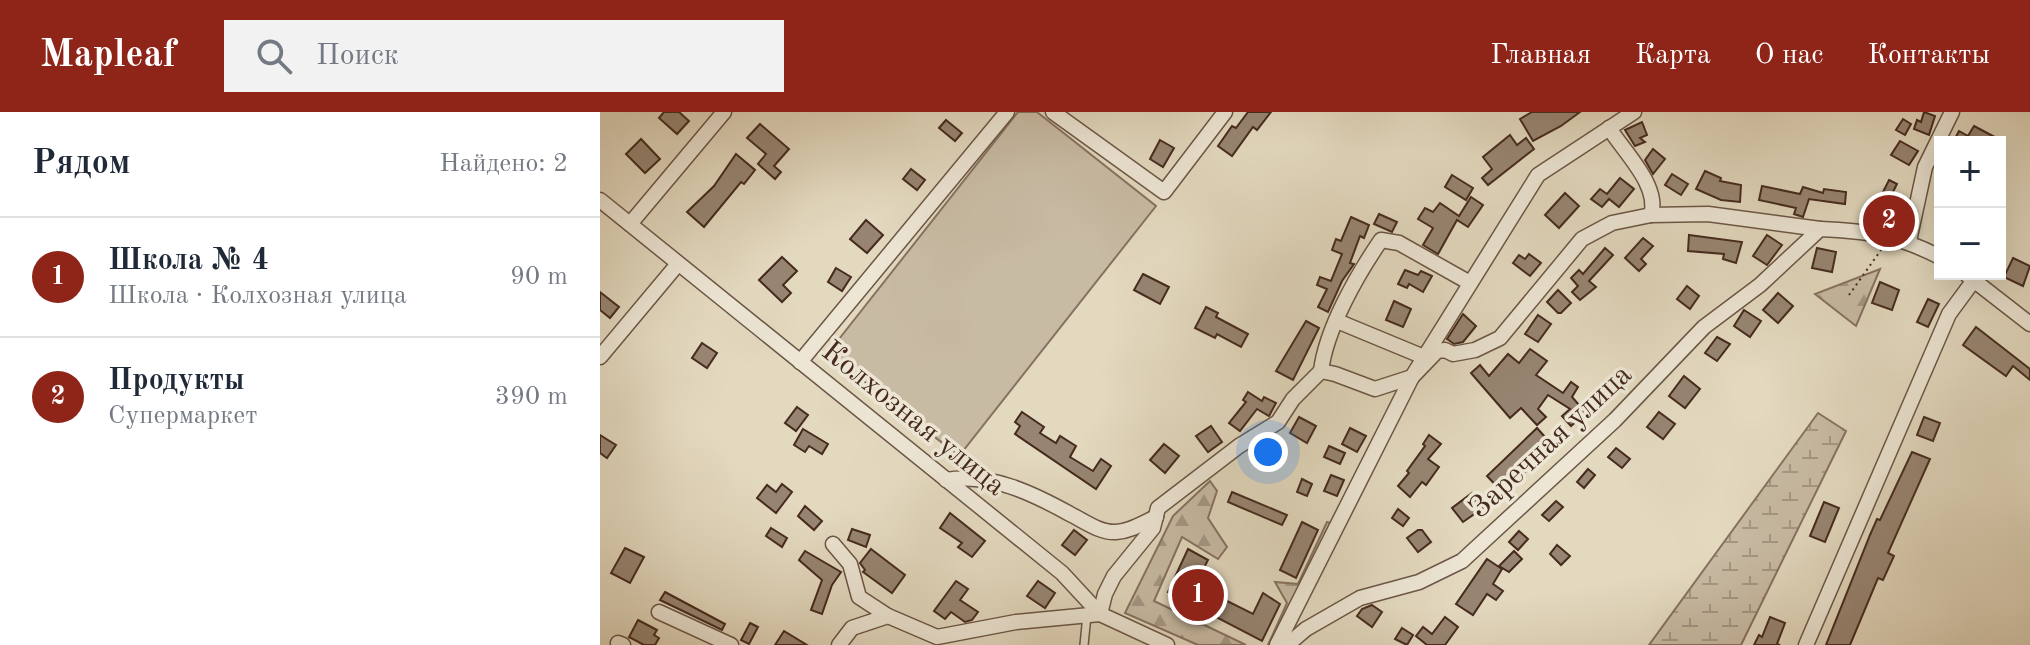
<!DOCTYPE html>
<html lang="ru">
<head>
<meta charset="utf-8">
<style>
  body { margin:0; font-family:"Old Standard TT",serif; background:#f2f2f3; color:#1f2937 }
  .controls { position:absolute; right:24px; top:24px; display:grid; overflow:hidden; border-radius:0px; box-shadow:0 8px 32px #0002 }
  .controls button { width:72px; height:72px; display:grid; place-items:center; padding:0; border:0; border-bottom:2px solid #e0e1e3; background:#fff; color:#1f2937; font:40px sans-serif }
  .you { position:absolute; left:668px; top:340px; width:28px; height:28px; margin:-20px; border:6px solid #fff; border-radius:50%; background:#1a73e8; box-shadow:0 0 0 12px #1a73e833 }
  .badge { display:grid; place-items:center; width:52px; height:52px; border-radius:50%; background:#8f2418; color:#fff; font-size:26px; font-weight:700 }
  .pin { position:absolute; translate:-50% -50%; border:4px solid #fff; box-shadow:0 2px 8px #0006 }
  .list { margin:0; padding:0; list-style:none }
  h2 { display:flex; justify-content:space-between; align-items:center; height:104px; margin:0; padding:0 32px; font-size:34px }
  h2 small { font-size:26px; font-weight:400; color:#747a83 }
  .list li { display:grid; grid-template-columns:52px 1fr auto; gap:24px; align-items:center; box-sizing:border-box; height:120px; padding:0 32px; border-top:2px solid #e0e1e3 }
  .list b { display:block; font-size:30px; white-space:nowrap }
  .list p { margin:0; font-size:26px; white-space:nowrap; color:#747a83 }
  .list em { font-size:26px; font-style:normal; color:#747a83 }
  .icon { flex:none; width:44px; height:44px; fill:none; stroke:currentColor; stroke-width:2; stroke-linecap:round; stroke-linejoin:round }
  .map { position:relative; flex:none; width:1430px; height:533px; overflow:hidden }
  header { display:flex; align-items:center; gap:48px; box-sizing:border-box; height:112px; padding:0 40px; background:#8f2418; color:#fff }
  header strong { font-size:38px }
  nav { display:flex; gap:44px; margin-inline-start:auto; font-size:28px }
  .search { width:560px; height:72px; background:#f2f2f3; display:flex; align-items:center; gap:20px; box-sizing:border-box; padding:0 28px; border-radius:0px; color:#747a83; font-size:30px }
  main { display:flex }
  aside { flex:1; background:#fff }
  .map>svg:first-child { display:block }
</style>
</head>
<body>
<header>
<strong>Mapleaf</strong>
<div class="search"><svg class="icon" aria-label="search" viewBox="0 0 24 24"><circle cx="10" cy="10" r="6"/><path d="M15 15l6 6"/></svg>Поиск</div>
<nav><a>Главная</a><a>Карта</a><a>О нас</a><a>Контакты</a></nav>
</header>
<main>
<aside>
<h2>Рядом<small>Найдено: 2</small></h2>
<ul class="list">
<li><span class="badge">1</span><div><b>Школа № 4</b><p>Школа · Колхозная улица</p></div><em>90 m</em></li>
<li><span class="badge">2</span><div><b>Продукты</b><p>Супермаркет</p></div><em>390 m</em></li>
</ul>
</aside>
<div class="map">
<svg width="1430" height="533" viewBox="0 0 1430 533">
  <defs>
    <pattern id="forest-firs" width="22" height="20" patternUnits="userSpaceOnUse" patternTransform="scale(2)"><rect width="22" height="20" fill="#c8bba4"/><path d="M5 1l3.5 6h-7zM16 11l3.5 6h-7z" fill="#a49885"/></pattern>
    <pattern id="wetland-marsh" width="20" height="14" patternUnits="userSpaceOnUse" patternTransform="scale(2)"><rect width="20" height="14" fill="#c8bba4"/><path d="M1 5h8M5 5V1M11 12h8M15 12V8" fill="none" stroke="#a49885"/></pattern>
  </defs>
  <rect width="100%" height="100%" fill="#e3d9bf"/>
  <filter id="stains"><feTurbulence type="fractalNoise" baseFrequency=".0025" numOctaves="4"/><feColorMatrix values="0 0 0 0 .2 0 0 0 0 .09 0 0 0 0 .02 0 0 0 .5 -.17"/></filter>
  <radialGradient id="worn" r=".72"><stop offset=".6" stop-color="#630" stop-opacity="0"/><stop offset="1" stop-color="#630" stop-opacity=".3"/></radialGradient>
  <!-- forest -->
  <g fill="url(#forest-firs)" stroke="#867261" stroke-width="2">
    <polygon points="1280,157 1256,214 1215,182"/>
    <polygon points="610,369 617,379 608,406 627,435 618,447 582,425 554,489 646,533 598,533 525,501 573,404"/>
    <polygon points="727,410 734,412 673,533 668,533 687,491 675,470 698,472"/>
  </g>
  <!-- wetland -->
  <polygon fill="url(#wetland-marsh)" stroke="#867261" stroke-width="2" points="1218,301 1246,319 1141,533 1049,533"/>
  <!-- pitch -->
  <polygon fill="#c8bba4" stroke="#867261" stroke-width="2" points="418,0 437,0 556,94 359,344 228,241"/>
  <!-- building -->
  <g fill="#978572" stroke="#452a1e" stroke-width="2">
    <polygon points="64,0 79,0 89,9 77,22 59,6"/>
    <polygon points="648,0 671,0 657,18 653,15 632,44 618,34 632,14 636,16"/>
    <polygon points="932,0 980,0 961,14 933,29 920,7"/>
    <polygon points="1324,0 1335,4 1329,23 1314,17 1317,8 1321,10"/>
    <polygon points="1303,7 1311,12 1305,23 1296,18"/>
    <polygon points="346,8 362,21 355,29 339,16"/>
    <polygon points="1042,10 1047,23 1040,26 1045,30 1035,34 1025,18"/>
    <polygon points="160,12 189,37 174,54 181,60 175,67 158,52 166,42 147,26"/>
    <polygon points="1374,14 1404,30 1353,30 1359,19 1368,24"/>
    <polygon points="910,23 917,33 926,26 934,37 888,73 882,66 892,57 883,45"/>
    <polygon points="41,27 60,47 45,61 26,42"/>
    <polygon points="560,28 574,36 563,55 550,47"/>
    <polygon points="1300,29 1318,39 1309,53 1291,43"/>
    <polygon points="1053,37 1065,47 1053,62 1045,48"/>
    <polygon points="136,42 155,58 144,72 141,70 104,115 87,100 114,74"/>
    <polygon points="311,57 325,68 317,78 303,67"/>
    <polygon points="1105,59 1121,66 1120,69 1141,73 1140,90 1121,88 1096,77"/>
    <polygon points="1072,62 1088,72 1081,83 1065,73"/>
    <polygon points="852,63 873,76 866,88 845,75"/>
    <polygon points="1020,66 1034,77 1019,95 1009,87 1002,95 991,87 1000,77 1007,82"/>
    <polygon points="1289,68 1297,72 1290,86 1282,82"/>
    <polygon points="1162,74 1200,82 1203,75 1223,81 1224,77 1246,80 1245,92 1209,87 1203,105 1194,102 1196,96 1159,88"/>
    <polygon points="965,81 979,94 959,116 945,103"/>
    <polygon points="871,85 883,93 868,115 857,108 838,142 823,133 833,116 818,107 825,96 833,100 840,91 859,104"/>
    <polygon points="1288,95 1303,99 1298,114 1284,110"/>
    <polygon points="779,102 797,110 792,120 774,112"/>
    <polygon points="751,105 769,113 764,126 760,124 750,151 754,152 742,169 728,200 718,195 727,177 717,173 720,165 731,169 742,142 732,138 736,127 741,129"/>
    <polygon points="266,108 283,123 267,141 250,127"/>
    <polygon points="1089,123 1142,130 1136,151 1123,147 1124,142 1088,139"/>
    <polygon points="1167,123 1182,133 1167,153 1153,144"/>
    <polygon points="1043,126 1053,134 1041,147 1046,152 1039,159 1025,146"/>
    <polygon points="1005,136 1013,143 989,169 996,175 980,188 972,180 978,174 971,166 979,158 983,162"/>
    <polygon points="1217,136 1236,140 1232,160 1212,156"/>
    <polygon points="929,142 941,151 930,164 913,151 919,143 925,147"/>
    <polygon points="182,145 197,159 183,173 191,181 182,190 159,168"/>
    <polygon points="1413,146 1430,154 1423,174 1404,165"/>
    <polygon points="236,156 251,165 242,179 228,170"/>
    <polygon points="805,158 818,163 821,159 832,164 823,180 809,172 807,176 798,172"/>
    <polygon points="543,162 569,175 560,192 534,178"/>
    <polygon points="1280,170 1299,178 1292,198 1272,191"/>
    <polygon points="1087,174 1099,184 1090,197 1077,187"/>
    <polygon points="958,178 971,191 961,201 958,201 947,190"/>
    <polygon points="0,180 19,195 10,206 0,198"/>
    <polygon points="1178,181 1193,194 1178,211 1163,198"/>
    <polygon points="1328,187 1339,192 1328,215 1317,210"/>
    <polygon points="794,189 811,197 803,215 786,208"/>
    <polygon points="606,195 618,201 616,205 648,222 641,235 617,222 615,226 595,216"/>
    <polygon points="1144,198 1161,209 1150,225 1134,214"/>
    <polygon points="863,202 876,214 863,230 854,232 847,227"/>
    <polygon points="938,203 951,212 938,230 925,222"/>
    <polygon points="706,209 719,216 693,268 676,259"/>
    <polygon points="1376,215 1430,257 1430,268 1413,254 1406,264 1363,233"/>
    <polygon points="1117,225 1130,232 1117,249 1105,241"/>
    <polygon points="102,231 117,241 107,256 92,246"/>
    <polygon points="930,237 947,249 936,263 963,281 971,270 978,275 972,285 986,301 971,314 962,304 970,297 948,283 938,297 946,305 937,313 921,296 910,306 871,261 880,253 889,264 908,242 919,251"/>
    <polygon points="1084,264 1100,277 1085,296 1069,284"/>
    <polygon points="648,280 662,289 664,285 676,291 669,304 657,297 640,319 629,311 646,290 643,288"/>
    <polygon points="197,295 208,303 196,319 185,311"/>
    <polygon points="422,300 444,315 440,321 456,331 460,324 476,334 470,345 493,359 501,347 511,354 496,377 415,322 420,314 415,310"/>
    <polygon points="1059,300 1075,312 1063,327 1047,315"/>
    <polygon points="699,305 716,314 707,331 690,321"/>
    <polygon points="1324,305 1340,311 1333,329 1317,323"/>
    <polygon points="611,314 622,330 608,340 596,324"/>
    <polygon points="750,316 766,324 757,340 742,332"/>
    <polygon points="937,316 954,335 902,380 887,364"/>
    <polygon points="203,317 228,332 222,342 209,334 205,340 194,333"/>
    <polygon points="0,323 16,333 7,346 0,341"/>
    <polygon points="829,323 841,332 828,347 839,355 826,373 822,370 810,385 798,374 809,361 807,359 825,334 823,332"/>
    <polygon points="564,332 579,344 565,361 550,348"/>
    <polygon points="729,334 745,341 740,352 724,345"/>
    <polygon points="1016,336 1030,347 1022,356 1008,345"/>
    <polygon points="1312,340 1330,347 1288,441 1294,444 1283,468 1278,466 1250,533 1226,533 1270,423 1277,407 1280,408"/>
    <polygon points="988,357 995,363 984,376 977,370"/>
    <polygon points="731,363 744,368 737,384 724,379"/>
    <polygon points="702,367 712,372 707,384 697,380"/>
    <polygon points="182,372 192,380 176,401 157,386 167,373 176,380"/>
    <polygon points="632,380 687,403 682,413 628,390"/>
    <polygon points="872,381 883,396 863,410 852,396"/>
    <polygon points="956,389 963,395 949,409 942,403"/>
    <polygon points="1224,390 1239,396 1225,430 1210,424"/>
    <polygon points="205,394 222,409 214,418 198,404"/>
    <polygon points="798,397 809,406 803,414 792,406"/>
    <polygon points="350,401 385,429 372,445 358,435 362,431 340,416"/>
    <polygon points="702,410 718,418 696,466 680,458"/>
    <polygon points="171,416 187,426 182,435 166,424"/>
    <polygon points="252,417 270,423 266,435 248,428"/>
    <polygon points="474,418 487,428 475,443 462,433"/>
    <polygon points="818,418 822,418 831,430 818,440 807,426"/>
    <polygon points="919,419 928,427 918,438 909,430"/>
    <polygon points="957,433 970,444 961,453 950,442"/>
    <polygon points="25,436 44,445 30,471 11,461"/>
    <polygon points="271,437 305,463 292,481 263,460 265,458 260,451"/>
    <polygon points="588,437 608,448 595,473 653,502 663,481 680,492 662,529 568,480"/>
    <polygon points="205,439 241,460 232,473 222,502 211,498 222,468 199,448"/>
    <polygon points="914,439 922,447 909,460 899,454"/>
    <polygon points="887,447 902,457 893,472 903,479 896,488 887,482 873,503 856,492"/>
    <polygon points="356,469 368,477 360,488 378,500 372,508 365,510 351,500 345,507 334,499"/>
    <polygon points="438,469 455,481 445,496 427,484"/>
    <polygon points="65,480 125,512 122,518 60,488"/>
    <polygon points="772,493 782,500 772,515 757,504 762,497"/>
    <polygon points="845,505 858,515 845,533 827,533 816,524 823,515 832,522"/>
    <polygon points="1170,505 1185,511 1177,532 1180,533 1154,533 1159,523 1162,525"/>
    <polygon points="38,508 57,518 54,523 59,526 55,533 44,533 29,525"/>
    <polygon points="150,511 158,515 149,532 141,528"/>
    <polygon points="802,516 813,523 807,533 795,527"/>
    <polygon points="184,519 207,533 175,533"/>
  </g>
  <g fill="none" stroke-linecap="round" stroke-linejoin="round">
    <!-- service casing -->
    <g stroke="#6c5646" stroke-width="10">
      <polyline id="service" points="484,533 487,503"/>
    </g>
    <!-- minor casing -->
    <g stroke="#6c5646" stroke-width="17">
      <g id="minor">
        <polyline points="453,0 564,80 625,0"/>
        <path d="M1009,16C1025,41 1060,74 1051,103"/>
        <polyline points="0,88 462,461 500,502 567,533"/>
        <polyline points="30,112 124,0"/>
        <polyline points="1309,129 1325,55 1352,0"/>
        <polyline points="1367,163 1430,212"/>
        <polyline points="737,209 824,245"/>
        <polyline points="0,245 77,153"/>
        <polyline points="200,250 407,0"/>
        <path d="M721,259C726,217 757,163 781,128L799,131L870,171"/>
        <path d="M346,368C391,361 432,381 470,402C484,409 500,421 516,420C531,419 543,411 556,405"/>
        <polyline points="233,432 250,452 259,485 288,504"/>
        <polyline points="59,500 131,533"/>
        <polyline points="18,531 23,533"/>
        <polyline points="239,533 252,516 288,504 337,525 416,510 500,502 505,482 514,464 553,416 558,396 639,334 678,310 693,287 721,259 735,262 775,277 812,265 837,239 845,238 853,242 875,238 900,226 982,127 1012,111 1051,103 1108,102 1220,117"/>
        <polyline points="677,533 812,265 938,63 1034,0"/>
        <path d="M687,533L706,517L760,486L819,470L862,449L1015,308L1104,215L1160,173L1220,117C1268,119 1297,123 1340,145"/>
        <polyline points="1206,533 1349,202 1374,168"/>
      </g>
    </g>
    <!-- path -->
    <polyline stroke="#452a1e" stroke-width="2" stroke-dasharray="2 4" stroke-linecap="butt" points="1249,183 1281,138"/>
    <!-- service -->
    <use href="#service" stroke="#ede6d5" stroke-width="7"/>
    <!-- minor -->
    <use href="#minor" stroke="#ede6d5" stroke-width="14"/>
  </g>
  <g text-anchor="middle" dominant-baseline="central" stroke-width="7" stroke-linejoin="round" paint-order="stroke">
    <!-- street labels -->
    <g font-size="30" fill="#452a1e" stroke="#ede6d5">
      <text transform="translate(313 307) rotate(39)">Колхозная улица</text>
      <text transform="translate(951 330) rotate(-43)">Заречная улица</text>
    </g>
  </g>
  <rect width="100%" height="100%" filter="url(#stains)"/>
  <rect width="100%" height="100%" fill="url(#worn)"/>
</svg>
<div class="controls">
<button>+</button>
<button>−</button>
</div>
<div class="you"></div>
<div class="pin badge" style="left:598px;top:483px">1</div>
<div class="pin badge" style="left:1289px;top:109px">2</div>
</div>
</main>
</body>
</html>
